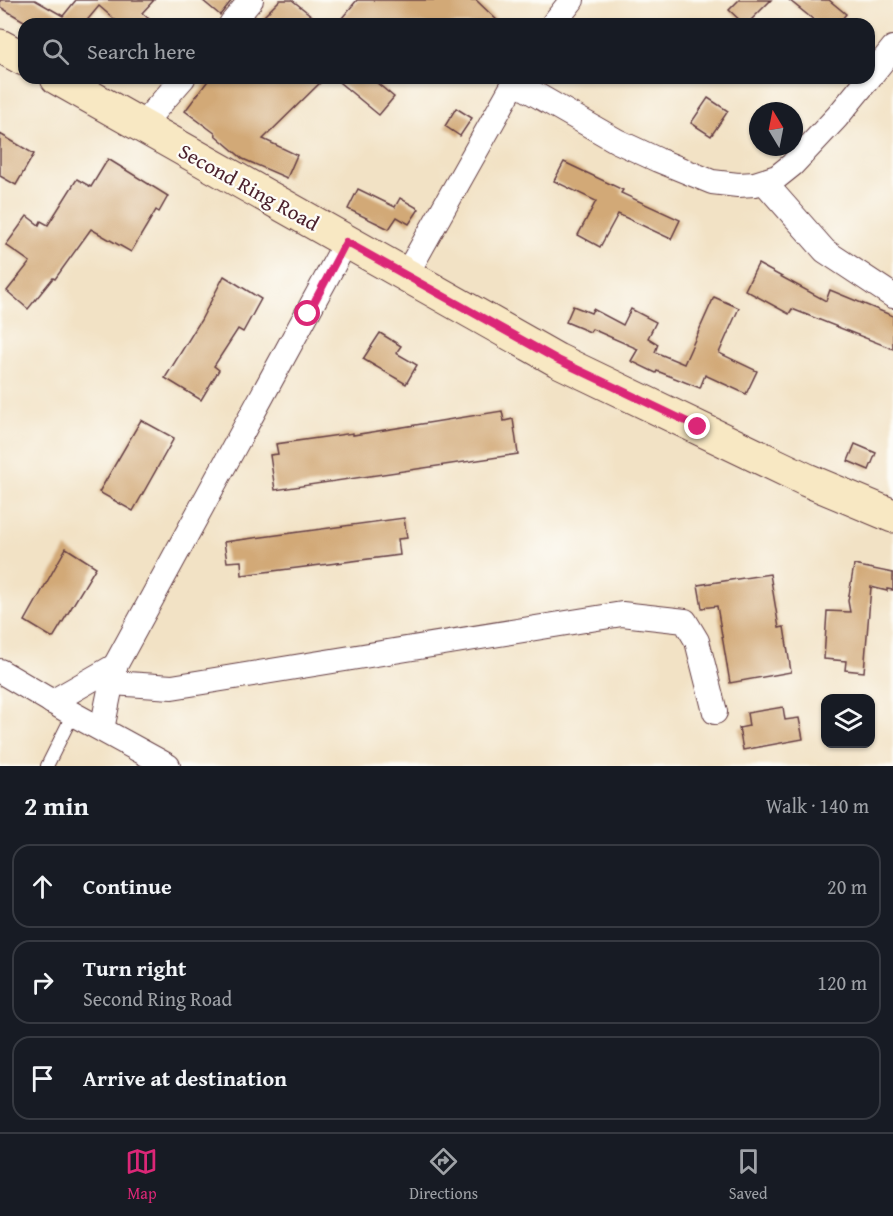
<!DOCTYPE html>
<html lang="en">
<head>
<meta charset="utf-8">
<style>
  body { margin:0; font-family:"Gentium Book Plus",serif; background:#242831; color:#f1f3f6 }
  .controls { position:absolute; right:18px; bottom:18px; display:grid; overflow:hidden; border-radius:12px; box-shadow:0 2px 4px #0004 }
  .controls button { width:54px; height:54px; display:grid; place-items:center; padding:0; border:0; border-bottom:2px solid #363941; background:#171b24; color:#f1f3f6; font:30px sans-serif }
  .compass { position:absolute; left:749px; top:102px; width:54px; height:54px; border-radius:50%; background:#171b24; box-shadow:0 2px 4px #0004; rotate:350deg }
  .stop { position:absolute; width:18px; height:18px; margin:-14px; border:4px solid #db2777; border-radius:50%; background:#fff }
  .stop.end { background:#db2777; border-color:#fff; box-shadow:0 2px 6px #0008 }
  .list { margin:0; padding:0; list-style:none }
  h2 { display:flex; justify-content:space-between; align-items:center; height:78px; margin:0; padding:0 24px; font-size:26px }
  h2 small { font-size:20px; font-weight:400; color:#9ea1a6 }
  .list li { display:grid; grid-template-columns:39px 1fr auto; gap:18px; align-items:center; box-sizing:border-box; height:84px; margin:0 12px 12px; padding:0 12px; border:2px solid #363941; border-radius:18px }
  .list b { display:block; font-size:22px; white-space:nowrap }
  .list p { margin:0; font-size:20px; white-space:nowrap; color:#9ea1a6 }
  .list em { font-size:20px; font-style:normal; color:#9ea1a6 }
  .icon { flex:none; width:33px; height:33px; fill:none; stroke:currentColor; stroke-width:2; stroke-linecap:round; stroke-linejoin:round }
  .map { position:relative; flex:none; width:893px; height:766px; overflow:hidden }
  .search { position:absolute; background:#171b24; box-shadow:0 2px 4px #0004; left:18px; right:18px; top:18px; height:66px; display:flex; align-items:center; gap:15px; box-sizing:border-box; padding:0 21px; border-radius:18px; color:#9ea1a6; font-size:22px }
  .sheet { height:366px; background:#171b24 }
  nav { display:flex; justify-content:space-around; align-items:center; box-sizing:border-box; height:84px; border-top:2px solid #363941; background:#171b24; font-size:16px; color:#9ea1a6 }
  nav a { display:grid; justify-items:center; gap:3px }
  nav .on { color:#db2777 }
  .map>svg:first-child { display:block }
</style>
</head>
<body>
<div class="map">
<svg width="893" height="766" viewBox="0 0 893 766">
  <rect width="100%" height="100%" fill="#fdfcf7"/>
  <filter id="ink" filterUnits="userSpaceOnUse"><feTurbulence type="fractalNoise" baseFrequency=".0167" numOctaves="2"/><feDisplacementMap in="SourceGraphic" scale="12" xChannelSelector="R" yChannelSelector="G"/><feConvolveMatrix kernelMatrix="1 2 1 2 8 2 1 2 1" color-interpolation-filters="sRGB"/></filter>
  <filter id="wash" filterUnits="userSpaceOnUse"><feTurbulence type="fractalNoise" baseFrequency=".008" numOctaves="4" result="noise"/><feDisplacementMap in="SourceGraphic" scale="24" xChannelSelector="R" yChannelSelector="G"/><feGaussianBlur stdDeviation="1.35" result="paint"/><feColorMatrix in="noise" values="0 0 0 0 0 0 0 0 0 0 0 0 0 0 0 0 0 1.4 0 .05"/><feComposite in="paint" operator="in"/></filter>
  <g filter="url(#wash)">
    <rect width="100%" height="100%" fill="#f2e2c5"/>
    <g id="blocks">
      <!-- building -->
      <g fill="#d2a977">
        <polygon points="0,0 35,0 63,16 76,0 154,0 142,13 155,24 120,24 99,6 84,24 29,24 0,7"/>
        <polygon points="202,0 232,0 220,15"/>
        <polygon points="280,0 292,0 322,24 250,24 255,17 259,21"/>
        <polygon points="357,0 476,0 501,24 337,24"/>
        <polygon points="739,0 771,0 747,24 744,24 729,10"/>
        <polygon points="789,0 829,0 846,14 838,24 819,24"/>
        <polygon points="210,78 325,78 263,139 297,155 287,178 243,159 215,135 216,134 185,111"/>
        <polygon points="334,78 371,78 394,97 379,115"/>
        <polygon points="708,98 728,111 711,136 691,123"/>
        <polygon points="456,108 472,118 460,136 445,126"/>
        <polygon points="0,134 34,154 16,185 0,176"/>
        <polygon points="108,159 168,196 159,212 156,210 131,252 91,229 55,279 53,278 28,309 7,291 30,262 6,245 27,216 39,225 41,221 48,225 77,179 91,187"/>
        <polygon points="564,162 623,190 621,193 680,220 671,239 618,214 600,247 578,235 596,201 554,181"/>
        <polygon points="358,189 395,207 400,198 419,209 409,224 397,217 389,229 348,209"/>
        <polygon points="758,264 826,301 830,290 893,316 893,349 792,309 789,314 745,290"/>
        <polygon points="224,276 261,299 243,332 238,329 214,366 219,370 201,400 165,378 201,320"/>
        <polygon points="714,297 739,308 719,353 757,371 746,394 705,375 700,388 657,371 656,373 631,361 638,349 592,329 590,332 566,322 573,306 591,313 593,309 623,325 631,309 656,322 648,338 658,344 655,352 684,364"/>
        <polygon points="380,333 401,346 396,353 417,365 406,384 363,359"/>
        <polygon points="502,411 504,421 513,419 518,454 275,490 270,455 278,454 276,444 353,433 353,435"/>
        <polygon points="141,420 174,438 133,511 99,492"/>
        <polygon points="855,444 876,453 869,470 848,461"/>
        <polygon points="404,518 407,538 398,539 400,555 242,575 241,561 227,562 224,542"/>
        <polygon points="66,548 96,567 53,638 25,621"/>
        <polygon points="854,565 893,573 893,590 887,589 887,591 871,587 864,672 845,670 846,661 824,659 827,611 850,612 848,601"/>
        <polygon points="770,574 779,628 784,627 791,672 730,683 717,606 702,608 698,585"/>
        <polygon points="783,707 785,720 799,718 803,739 743,750 739,728 749,726 747,713"/>
      </g>
    </g>
  </g>
  <g filter="url(#ink)">
    <use href="#blocks" fill-opacity="0" stroke="#633c42" stroke-width="1.5"/>
    <g fill="none" stroke-linecap="round" stroke-linejoin="round">
      <!-- service casing -->
      <g stroke="#633c42" stroke-width="14">
        <polyline id="service" points="47,766 73,714"/>
      </g>
      <!-- minor casing -->
      <g stroke="#633c42" stroke-width="26">
        <g id="minor">
          <polyline points="231,24 251,0"/>
          <polyline points="553,24 572,0"/>
          <polyline points="869,78 893,48"/>
          <polyline points="514,82 617,141 658,160 712,182 738,185 755,184 777,177 792,165 837,117 869,78"/>
          <polyline points="141,126 183,78"/>
          <polyline points="764,182 825,251 893,296"/>
          <polyline points="406,275 517,78"/>
          <polyline points="0,671 73,714 168,766"/>
          <polyline points="112,683 172,687 622,614 685,621 697,641 715,712"/>
          <polyline points="52,702 115,666"/>
          <polyline points="102,729 115,666 346,242"/>
        </g>
      </g>
      <!-- secondary casing -->
      <g stroke="#633c42" stroke-width="35">
        <g id="secondary">
          <polyline points="0,46 24,59"/>
          <polyline points="57,78 557,360 807,480 893,516"/>
        </g>
      </g>
      <!-- service -->
      <use href="#service" stroke="#fff" stroke-width="12"/>
      <!-- minor -->
      <use href="#minor" stroke="#fff" stroke-width="24"/>
      <!-- secondary -->
      <use href="#secondary" stroke="#f8e8c3" stroke-width="33"/>
    </g>
  </g>
  <g fill="none" stroke-linecap="round" stroke-linejoin="round" filter="url(#ink)">
    <!-- route -->
    <polyline stroke="#db2777" stroke-width="8" points="308,314 346,242 558,360 698,427"/>
  </g>
  <g text-anchor="middle" dominant-baseline="central" stroke-width="4.5" stroke-linejoin="round" paint-order="stroke">
    <!-- street labels -->
    <g font-size="21" fill="#4a1f2b" stroke="#fdfcf7">
      <text transform="translate(249 187) rotate(29)">Second Ring Road</text>
    </g>
  </g>
</svg>
<div class="controls">
<button><svg class="icon" aria-label="layers" viewBox="0 0 24 24"><path d="M12 4l9 5-9 5-9-5zM3 14l9 5 9-5"/></svg></button>
</div>
<svg class="compass" viewBox="-18 -18 36 36"><path d="M0-13l5 13h-10z" fill="#e53935"/><path d="M0 13l5-13h-10z" fill="#9ea1a6"/></svg>
<div class="stop" style="left:308px;top:314px"></div>
<div class="stop end" style="left:698px;top:427px"></div>
<div class="search"><svg class="icon" aria-label="search" viewBox="0 0 24 24"><circle cx="10" cy="10" r="6"/><path d="M15 15l6 6"/></svg>Search here</div>
</div>
<section class="sheet">
<h2>2 min<small>Walk · 140 m</small></h2>
<ul class="list">
<li><svg class="icon" aria-label="ahead" viewBox="0 0 24 24"><path d="M12 20V5M6 11l6-6 6 6"/></svg><div><b>Continue</b></div><em>20 m</em></li>
<li><svg class="icon" aria-label="right" viewBox="0 0 24 24"><path d="M7 20v-9h11M14 6l5 5-5 5"/></svg><div><b>Turn right</b><p>Second Ring Road</p></div><em>120 m</em></li>
<li><svg class="icon" aria-label="arrive" viewBox="0 0 24 24"><path d="M6 21V4h12l-3 4 3 4H6"/></svg><div><b>Arrive at destination</b></div></li>
</ul>
</section>
<nav>
<a class="on"><svg class="icon" aria-label="map" viewBox="0 0 24 24"><path d="M3 6l6-2 6 2 6-2v14l-6 2-6-2-6 2zM9 4v14M15 6v14"/></svg>Map</a>
<a><svg class="icon" aria-label="directions" viewBox="0 0 24 24"><path d="M12 3l9 9-9 9-9-9zM9 14v-3h6M13 9l2 2-2 2"/></svg>Directions</a>
<a><svg class="icon" aria-label="saved" viewBox="0 0 24 24"><path d="M7 4h10v16l-5-4-5 4z"/></svg>Saved</a>
</nav>
</body>
</html>
